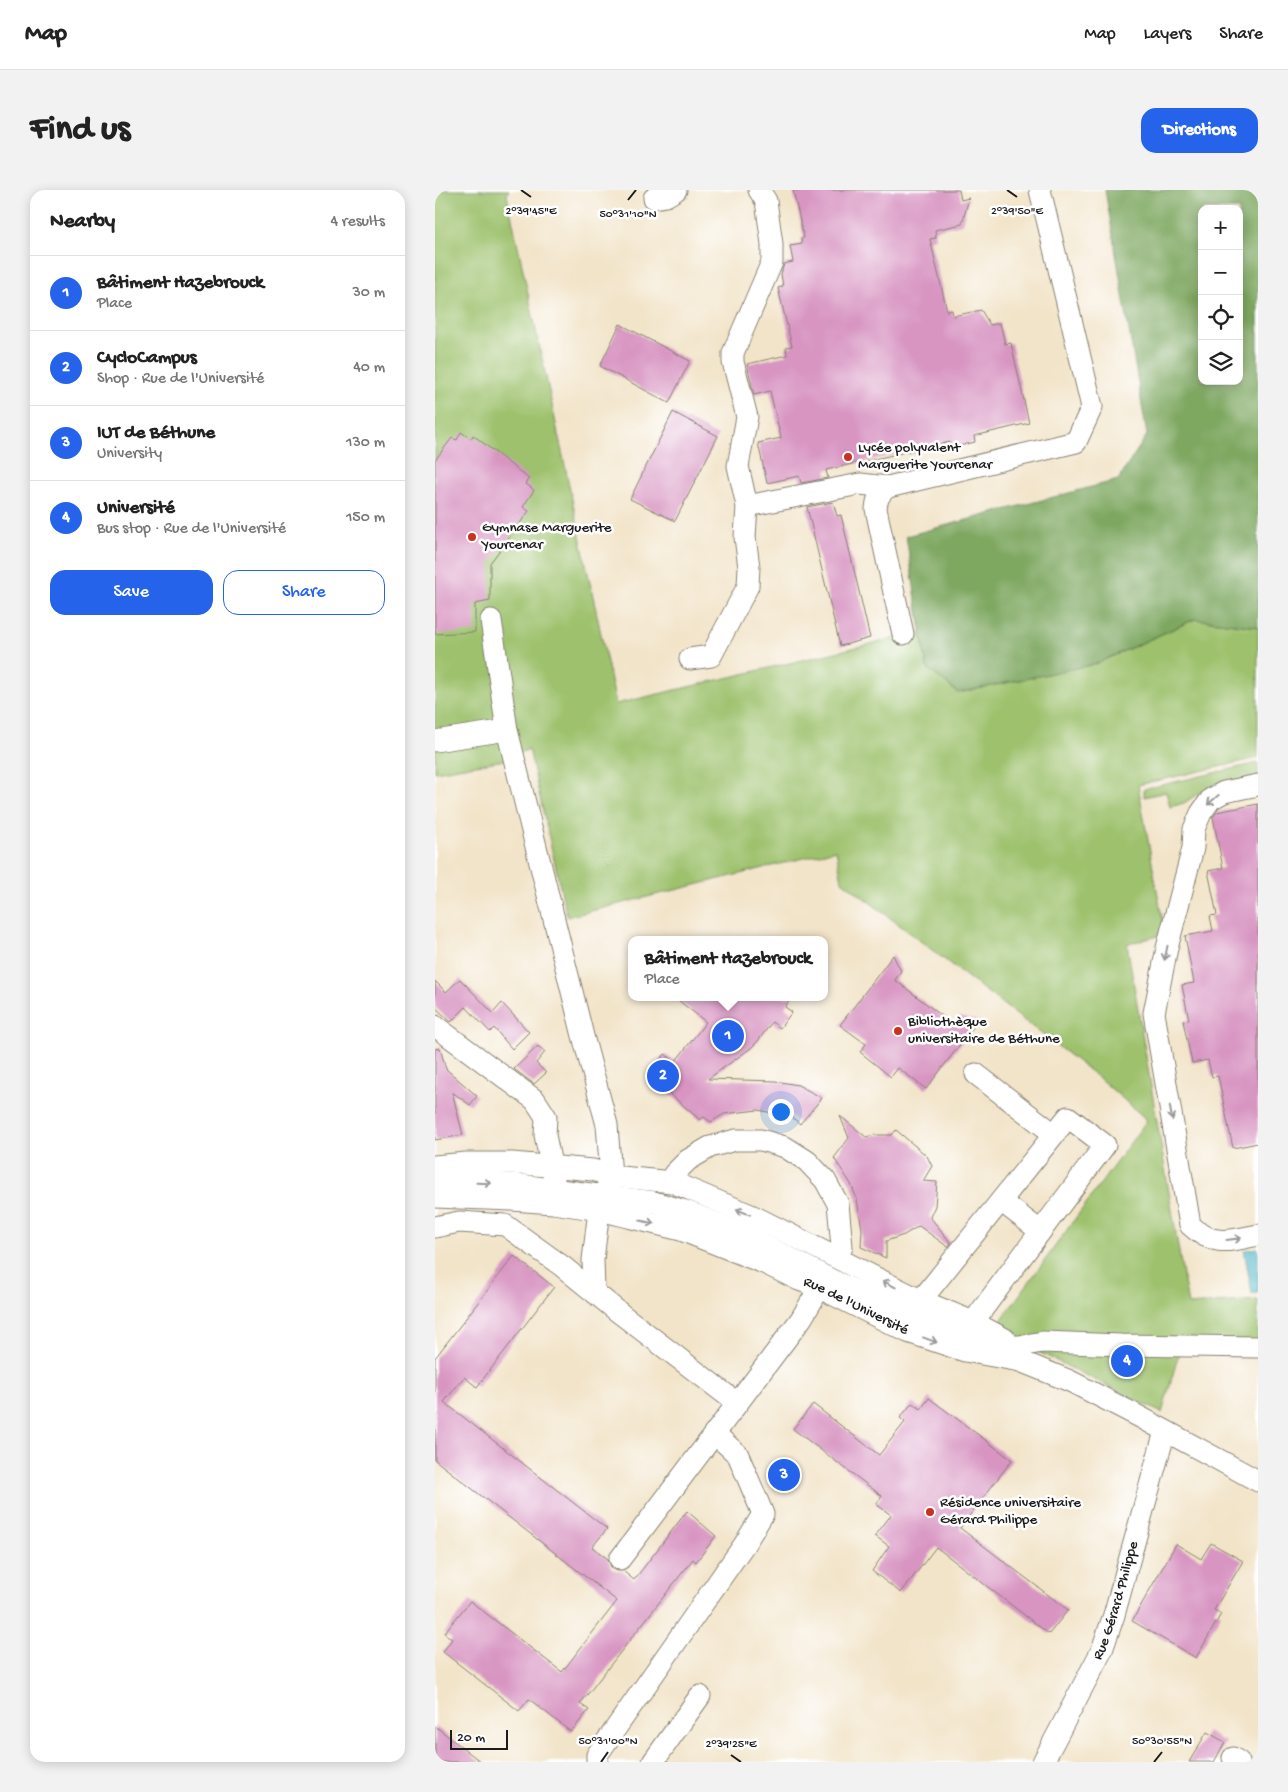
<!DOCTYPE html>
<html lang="en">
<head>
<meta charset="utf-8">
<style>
  body { margin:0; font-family:"Gochi Hand",sans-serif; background:#f2f2f2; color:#222 }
  .controls { position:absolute; right:15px; top:15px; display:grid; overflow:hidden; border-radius:10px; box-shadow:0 2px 12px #0003 }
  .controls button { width:45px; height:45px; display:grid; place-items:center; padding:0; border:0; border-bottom:1px solid #e0e0e0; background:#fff; color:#222; font:25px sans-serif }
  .scale { position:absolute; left:15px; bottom:12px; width:58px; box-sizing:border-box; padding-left:5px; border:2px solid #1c1c1c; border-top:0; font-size:14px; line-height:18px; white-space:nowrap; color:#1c1c1c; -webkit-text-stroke:4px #fff; paint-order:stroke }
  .you { position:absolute; left:345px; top:921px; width:18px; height:18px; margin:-12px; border:4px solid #fff; border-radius:50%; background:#1a73e8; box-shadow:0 0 0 8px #1a73e833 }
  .badge { display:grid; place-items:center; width:32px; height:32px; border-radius:50%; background:#2563eb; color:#fff; font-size:16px; font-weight:700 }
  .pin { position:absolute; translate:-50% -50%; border:2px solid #fff; box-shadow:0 1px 5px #0006 }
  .popup { position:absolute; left:193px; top:746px; width:200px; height:65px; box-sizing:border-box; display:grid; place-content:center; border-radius:10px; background:#fff; filter:drop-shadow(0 1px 4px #0005); font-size:16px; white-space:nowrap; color:#767676 }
  .popup b { font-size:19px; color:#222 }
  .popup::after { content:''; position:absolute; left:50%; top:100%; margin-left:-10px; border:10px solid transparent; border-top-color:#fff }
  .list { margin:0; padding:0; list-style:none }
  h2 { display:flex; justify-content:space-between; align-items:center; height:65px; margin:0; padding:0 20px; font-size:21px }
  h2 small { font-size:16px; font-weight:400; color:#767676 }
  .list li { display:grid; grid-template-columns:32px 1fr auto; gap:15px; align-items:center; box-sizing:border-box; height:75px; padding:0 20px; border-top:1px solid #e0e0e0 }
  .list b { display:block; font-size:19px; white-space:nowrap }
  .list p { margin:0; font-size:16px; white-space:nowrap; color:#767676 }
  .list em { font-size:16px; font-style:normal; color:#767676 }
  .actions { display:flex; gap:10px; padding:15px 20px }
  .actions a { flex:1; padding:11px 0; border:1px solid #2563eb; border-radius:15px; text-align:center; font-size:18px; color:#2563eb }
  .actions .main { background:#2563eb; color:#fff }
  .icon { flex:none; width:28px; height:28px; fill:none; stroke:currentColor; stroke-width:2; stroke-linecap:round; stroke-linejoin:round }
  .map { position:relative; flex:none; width:823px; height:1572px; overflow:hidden; border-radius:15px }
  header { display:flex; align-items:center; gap:30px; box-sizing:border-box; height:70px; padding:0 25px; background:#fff; border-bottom:1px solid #e0e0e0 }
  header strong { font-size:24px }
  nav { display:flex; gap:28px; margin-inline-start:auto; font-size:18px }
  .intro { display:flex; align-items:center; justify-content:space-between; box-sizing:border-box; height:120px; padding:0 30px }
  h1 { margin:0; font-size:35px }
  .button { padding:12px 22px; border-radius:15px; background:#2563eb; color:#fff; font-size:18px; font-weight:700 }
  main { display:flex; gap:30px; padding:0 30px }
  aside { flex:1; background:#fff; border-radius:15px; box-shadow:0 2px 12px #0003 }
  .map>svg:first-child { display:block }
</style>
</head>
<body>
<header>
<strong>Map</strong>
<nav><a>Map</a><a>Layers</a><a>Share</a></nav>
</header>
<div class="intro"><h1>Find us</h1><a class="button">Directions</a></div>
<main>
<aside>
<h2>Nearby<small>4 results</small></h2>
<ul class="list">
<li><span class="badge">1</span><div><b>Bâtiment Hazebrouck</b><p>Place</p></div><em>30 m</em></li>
<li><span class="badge">2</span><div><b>CycloCampus</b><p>Shop · Rue de l'Université</p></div><em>40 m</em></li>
<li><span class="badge">3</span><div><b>IUT de Béthune</b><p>University</p></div><em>130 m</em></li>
<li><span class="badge">4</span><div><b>Université</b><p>Bus stop · Rue de l'Université</p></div><em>150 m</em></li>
</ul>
<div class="actions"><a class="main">Save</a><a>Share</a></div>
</aside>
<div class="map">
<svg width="823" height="1572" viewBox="0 0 823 1572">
  <rect width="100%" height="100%" fill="#fff"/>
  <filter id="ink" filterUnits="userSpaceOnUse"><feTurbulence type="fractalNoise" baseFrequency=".02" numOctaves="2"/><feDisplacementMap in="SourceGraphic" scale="10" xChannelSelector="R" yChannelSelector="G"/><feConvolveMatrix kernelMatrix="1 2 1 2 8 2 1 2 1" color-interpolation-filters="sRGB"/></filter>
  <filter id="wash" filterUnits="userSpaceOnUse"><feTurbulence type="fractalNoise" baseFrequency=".0096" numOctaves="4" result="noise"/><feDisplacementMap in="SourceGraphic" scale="20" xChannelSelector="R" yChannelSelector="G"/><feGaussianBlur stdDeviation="1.12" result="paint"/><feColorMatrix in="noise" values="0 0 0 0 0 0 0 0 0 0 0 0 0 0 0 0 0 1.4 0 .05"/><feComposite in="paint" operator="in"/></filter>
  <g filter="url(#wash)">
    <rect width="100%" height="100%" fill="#f2e4c9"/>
    <!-- green -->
    <g fill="#9dc16c" stroke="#5c6e44">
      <polygon points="0,0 74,0 72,5 181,514 486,442 492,478 523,503 660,474 760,429 823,437 823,568 703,595 730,744 692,754 753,1115 823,1110 823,1164 744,1163 727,1223 559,1140 712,930 664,888 407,691 401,660 132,727 94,559 69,570 0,582"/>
      <polygon points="823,573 823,586 789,593 772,598 749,613 735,617 731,602 709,607 709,599"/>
    </g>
    <!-- forest -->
    <path fill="#7ea760" stroke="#4d623e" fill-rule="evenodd" d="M670,0H823V437L760,429L660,474L523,503L492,478L471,346L683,290L712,245ZM767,19H804V191H767Z"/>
    <!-- water -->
    <polygon fill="#46b2c3" stroke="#316770" points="823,1058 823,1103 817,1104 809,1060"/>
    <g id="blocks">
      <!-- building -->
      <g fill="#d895c2">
        <polygon points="358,0 524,0 526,10 534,8 527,34 500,40 501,48 495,49 512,121 517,120 518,126 546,120 555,135 565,133 570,154 576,153 594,233 539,246 540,252 516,258 515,252 391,280 393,288 366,293 364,286 332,293 323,253 346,248 335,201 319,205 312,174 352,165 351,157 357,156 343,98 348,96 346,84 349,74 358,72 355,56 367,54 366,48 369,48"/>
        <polygon points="185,134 255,171 234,213 165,176"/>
        <polygon points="238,222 283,246 240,331 195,309"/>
        <polygon points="26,242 36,249 38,245 94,289 90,293 99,300 88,317 94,321 55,373 55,411 40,414 40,442 0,444 0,270 17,248 22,250"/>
        <polygon points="398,312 402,326 406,325 435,448 405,456 372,317"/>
        <polygon points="823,614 823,953 798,958 783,886 777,887 773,870 757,873 748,831 754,830 747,795 759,793 750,746 778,741 775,726 782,725 773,681 788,678 778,627 782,622"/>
        <polygon points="458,765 466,781 460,790 519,835 525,827 543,831 491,899 463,878 456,887 425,862 431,854 405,835"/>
        <polygon points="25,789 58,823 67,813 94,842 77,859 59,838 55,842 31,817 16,832 0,817 0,791 11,802"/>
        <polygon points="239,807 357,807 350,817 357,822 345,838 337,832 323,851 316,858 273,889 340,891 363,895 387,908 365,934 357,927 323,920 289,924 276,932 269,927 265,930 212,884 230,864 240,872 271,832"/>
        <polygon points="103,856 110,862 101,873 111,883 99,894 79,879"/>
        <polygon points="5,858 11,879 42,906 35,915 17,902 28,945 0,950 0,859"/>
        <polygon points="405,926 431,947 440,945 457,945 461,940 492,966 497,976 488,991 502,992 500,1016 495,1027 516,1053 513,1057 484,1036 469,1045 451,1051 451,1068 426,1057 427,1039 422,1009 416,994 399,968 414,948"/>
        <polygon points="79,1066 119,1097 42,1197 29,1187 9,1212 172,1339 157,1357 173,1369 177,1379 183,1381 188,1381 199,1390 252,1321 281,1346 261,1372 258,1369 145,1514 154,1520 136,1542 94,1509 84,1521 8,1462 17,1449 9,1443 35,1411 127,1482 182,1411 0,1270 0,1168"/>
        <polygon points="494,1208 577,1270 525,1338 633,1420 614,1444 501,1357 466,1403 437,1381 454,1356 440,1346 456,1325 441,1314 447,1306 358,1239 378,1214 444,1265 470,1232 465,1228 477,1213 486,1219"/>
        <polygon points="776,1353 808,1371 779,1420 786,1424 761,1468 697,1431 741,1354 766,1369"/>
        <polygon points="0,1536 46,1572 0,1572"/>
        <polygon points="772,1542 790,1552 779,1572 754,1572"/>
      </g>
    </g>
  </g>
  <g filter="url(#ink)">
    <use href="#blocks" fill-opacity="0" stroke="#878072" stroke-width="1"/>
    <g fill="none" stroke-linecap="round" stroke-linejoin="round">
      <!-- minor casing -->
      <g stroke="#878072" stroke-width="23">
        <g id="minor">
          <polyline points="219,8 231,6 241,0"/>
          <polyline points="312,316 303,276 312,227 298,172 298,163 337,72 337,54 331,11 324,0"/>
          <polyline points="56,430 72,540 148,846 172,935 176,986 164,1020 158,1070 159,1100"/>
          <path d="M468,444L441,319C442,309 444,303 453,297L641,252L657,217L605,0"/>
          <polyline points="255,469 276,466 313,396 314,377 310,347 312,316 425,294 453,297"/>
          <polyline points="0,551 72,540"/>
          <path d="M823,595L789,602L776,609L766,623L759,639L758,658L732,758L719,823L755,1035C778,1057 794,1051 823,1045"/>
          <polyline points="0,836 100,910 111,927 110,945 119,989"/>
          <polyline points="541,884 619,944"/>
          <polyline points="0,976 31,973 77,973 158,980 176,986 237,992 318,1026 487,1111 538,1132 570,1149"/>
          <polyline points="0,991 77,994 219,1012 251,1021 311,1045 397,1090 477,1126 537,1150 570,1156 584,1156 608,1152 686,1155 823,1157"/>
          <polyline points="237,992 239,984 253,970 275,957 300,950 326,950 350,957 372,971 390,990 403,1014 407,1057 401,1067"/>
          <path id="s1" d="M0,1007L77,1010L118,1013L165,1020L246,1040L329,1073L364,1090L383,1097L473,1142L530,1161L585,1171L635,1191L705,1227L823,1291"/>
          <polyline points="566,1011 605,1041"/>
          <polyline points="0,1037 24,1032 70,1035 127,1076 186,1124 302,1213"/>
          <polyline points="487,1111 491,1104 633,927 670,955 538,1132"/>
          <polyline points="185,1369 366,1129 378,1109 383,1097"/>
          <polyline points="798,1568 804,1572"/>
          <polyline points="162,1572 162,1565 309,1355 328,1324 303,1265 279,1243"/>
          <polyline points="218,1572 265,1506"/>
          <path id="s2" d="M608,1572L667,1460L679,1425L730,1241"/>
        </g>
      </g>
      <!-- minor -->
      <use href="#minor" stroke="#fff" stroke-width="21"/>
    </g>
    <!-- one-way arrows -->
    <defs><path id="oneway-shaft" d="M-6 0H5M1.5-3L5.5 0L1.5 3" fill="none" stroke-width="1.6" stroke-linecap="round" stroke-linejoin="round" transform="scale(1.25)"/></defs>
    <g stroke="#999">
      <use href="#oneway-shaft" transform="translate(778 610) rotate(139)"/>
      <use href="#oneway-shaft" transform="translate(731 763) rotate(102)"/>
      <use href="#oneway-shaft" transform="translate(736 923) rotate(80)"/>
      <use href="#oneway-shaft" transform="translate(49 993) rotate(2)"/>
      <use href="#oneway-shaft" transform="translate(308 1022) rotate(-159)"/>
      <use href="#oneway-shaft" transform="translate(212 1032) rotate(14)"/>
      <use href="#oneway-shaft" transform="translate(799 1049) rotate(-7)"/>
      <use href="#oneway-shaft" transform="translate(454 1094) rotate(-153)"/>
      <use href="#oneway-shaft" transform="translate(495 1150) rotate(20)"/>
    </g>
  </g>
  <!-- ticks -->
  <path fill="none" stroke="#1c1c1c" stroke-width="2" d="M86,0L96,7M572,0L582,7M193,10L201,0M296,1565L306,1572M166,1572L173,1562M719,1572L727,1562"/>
  <!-- markers -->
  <g fill="#c8321e" stroke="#fff" stroke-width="2">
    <circle cx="413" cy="267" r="5"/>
    <circle cx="37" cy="347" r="5"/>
    <circle cx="463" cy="841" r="5"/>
    <circle cx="495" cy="1322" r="5"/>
  </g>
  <g text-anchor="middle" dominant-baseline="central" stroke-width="5" stroke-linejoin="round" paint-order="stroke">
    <!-- poi labels -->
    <g font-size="15" fill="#1c1c1c" stroke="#fff" text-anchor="start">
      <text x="423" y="258">Lycée polyvalent<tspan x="423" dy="17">Marguerite Yourcenar</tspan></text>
      <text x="47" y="338">Gymnase Marguerite<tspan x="47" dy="17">Yourcenar</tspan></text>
      <text x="473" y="832">Bibliothèque<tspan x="473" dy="17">universitaire de Béthune</tspan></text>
      <text x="505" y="1313">Résidence universitaire<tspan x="505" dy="17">Gérard Philippe</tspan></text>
    </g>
    <!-- street labels -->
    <g font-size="15" fill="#1c1c1c" stroke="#fff">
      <text stroke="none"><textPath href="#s1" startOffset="440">Rue de l'Université</textPath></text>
      <text stroke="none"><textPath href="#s2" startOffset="178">Rue Gérard Philippe</textPath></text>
    </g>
  </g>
  <g font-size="12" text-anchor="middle" fill="#1c1c1c" stroke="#fff" stroke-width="5" stroke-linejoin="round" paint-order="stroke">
    <text x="96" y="24">2°39'45"E</text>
    <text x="582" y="24">2°39'50"E</text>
    <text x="193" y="27">50°31'10"N</text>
    <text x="173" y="1554">50°31'00"N</text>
    <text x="727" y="1554">50°30'55"N</text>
    <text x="296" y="1557">2°39'25"E</text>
  </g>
</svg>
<div class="controls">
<button>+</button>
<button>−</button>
<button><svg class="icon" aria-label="locate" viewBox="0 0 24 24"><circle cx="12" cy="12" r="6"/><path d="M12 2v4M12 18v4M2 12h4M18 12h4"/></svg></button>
<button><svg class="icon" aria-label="layers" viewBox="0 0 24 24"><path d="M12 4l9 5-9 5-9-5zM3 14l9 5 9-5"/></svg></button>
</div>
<div class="scale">20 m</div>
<div class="you"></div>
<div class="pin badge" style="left:293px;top:846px">1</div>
<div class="popup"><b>Bâtiment Hazebrouck</b>Place</div>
<div class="pin badge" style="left:228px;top:886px">2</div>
<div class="pin badge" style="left:349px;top:1285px">3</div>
<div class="pin badge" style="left:692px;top:1171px">4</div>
</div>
</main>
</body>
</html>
